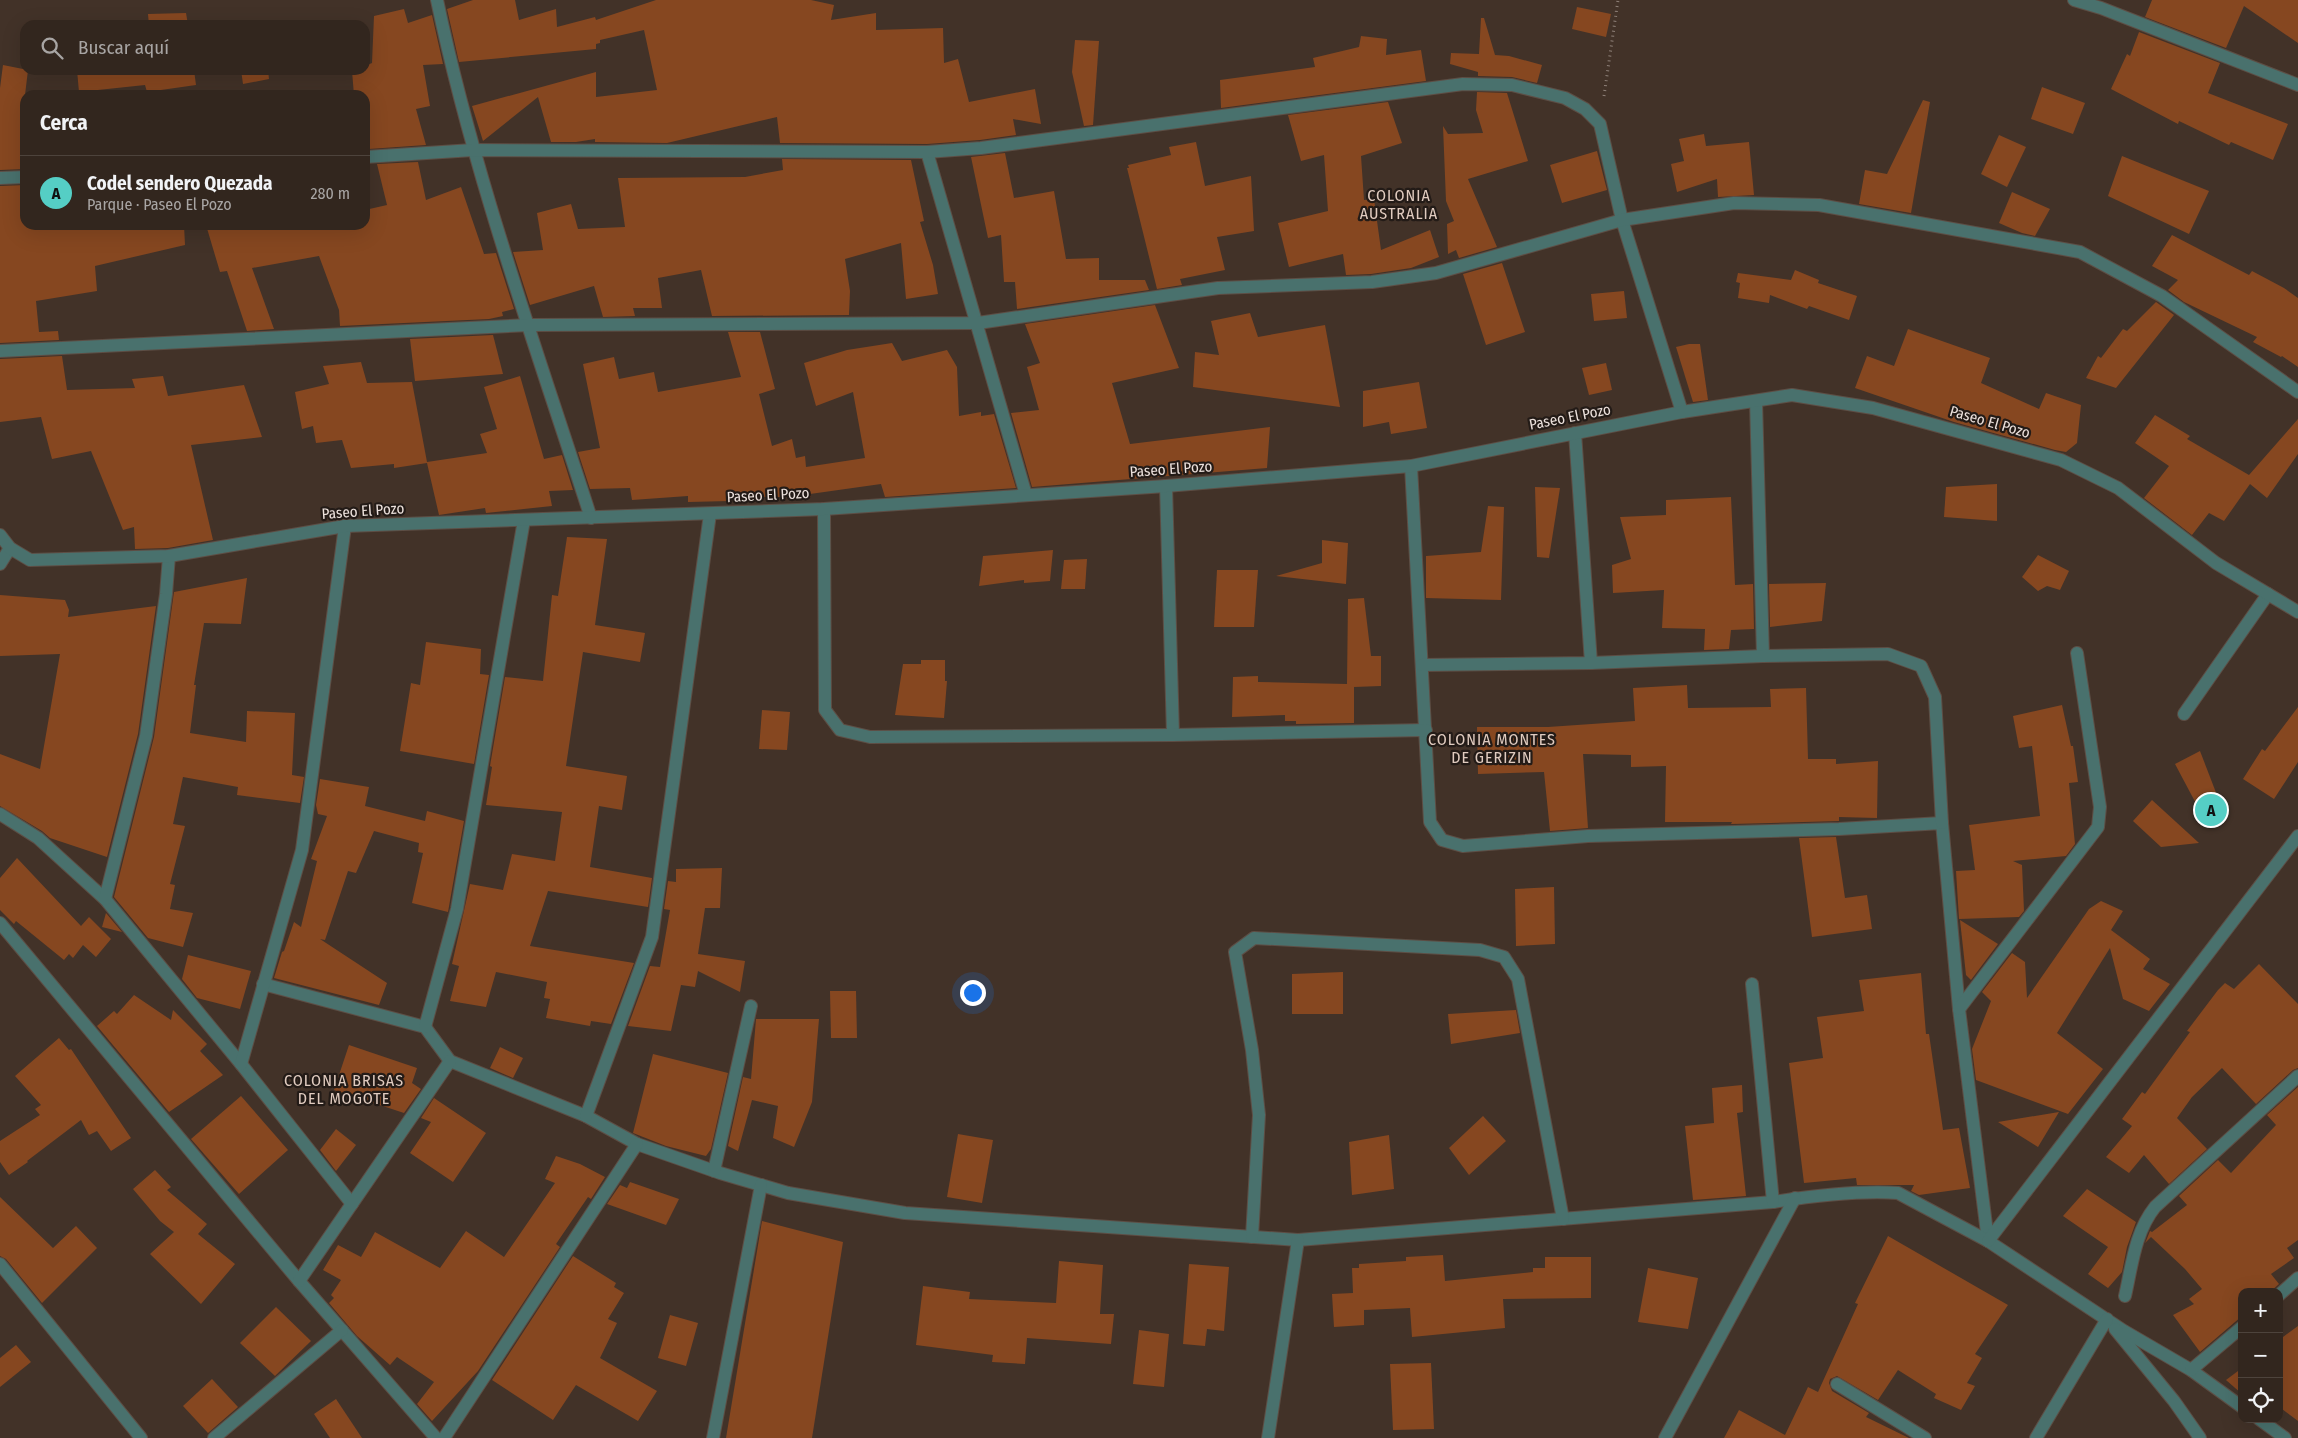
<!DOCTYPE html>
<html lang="es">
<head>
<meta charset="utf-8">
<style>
  body { margin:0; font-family:"Fira Sans Condensed",sans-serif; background:#3d322b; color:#f1f3f6 }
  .controls { position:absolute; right:15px; bottom:15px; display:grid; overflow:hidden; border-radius:10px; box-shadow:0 5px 20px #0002 }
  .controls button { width:45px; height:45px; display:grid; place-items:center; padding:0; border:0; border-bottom:1px solid #4d433c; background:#32261e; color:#f1f3f6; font:25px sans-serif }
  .you { position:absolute; left:972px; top:992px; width:18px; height:18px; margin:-12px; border:4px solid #fff; border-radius:50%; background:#1a73e8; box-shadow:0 0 0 8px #1a73e833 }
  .badge { display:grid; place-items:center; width:32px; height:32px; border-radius:50%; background:#55cec5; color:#111; font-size:16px; font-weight:700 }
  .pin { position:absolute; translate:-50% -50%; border:2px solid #fff; box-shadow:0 1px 5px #0006 }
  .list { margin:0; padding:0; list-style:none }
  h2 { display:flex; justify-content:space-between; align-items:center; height:65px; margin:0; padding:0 20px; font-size:21px }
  h2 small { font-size:16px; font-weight:400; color:#a8a5a4 }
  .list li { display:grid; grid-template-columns:32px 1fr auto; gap:15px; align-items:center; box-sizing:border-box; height:75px; padding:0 20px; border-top:1px solid #4d433c }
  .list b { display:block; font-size:19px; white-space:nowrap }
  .list p { margin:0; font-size:16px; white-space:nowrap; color:#a8a5a4 }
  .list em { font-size:16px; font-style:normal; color:#a8a5a4 }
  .icon { flex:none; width:28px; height:28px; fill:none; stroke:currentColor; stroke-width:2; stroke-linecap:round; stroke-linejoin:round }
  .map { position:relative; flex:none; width:2298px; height:1438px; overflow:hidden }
  .search { position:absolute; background:#32261e; box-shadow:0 5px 20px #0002; left:20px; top:20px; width:350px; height:55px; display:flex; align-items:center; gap:12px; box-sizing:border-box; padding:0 18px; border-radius:15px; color:#a8a5a4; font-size:19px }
  .panel { position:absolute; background:#32261e; box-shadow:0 5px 20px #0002; left:20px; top:90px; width:350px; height:140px; border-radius:15px }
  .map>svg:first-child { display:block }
</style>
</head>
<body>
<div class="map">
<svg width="2298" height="1438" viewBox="0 0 2298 1438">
  <rect width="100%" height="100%" fill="#423228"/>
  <!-- building -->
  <g fill="#864720">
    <polygon points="473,0 515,0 519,20 556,9 557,27 595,17 596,20 656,0 811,0 834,5 831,20 876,13 876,30 943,28 944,63 958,59 969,102 1035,89 1041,124 1013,119 1016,135 980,140 927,144 780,143 777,117 667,143 595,142 595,139 576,142 551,142 538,97 483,141 472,106 596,72 596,97 657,90 644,30 600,40 600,43 596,44 596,49 459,62 447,9"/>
    <polygon points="2152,0 2298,0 2298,43 2244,6 2226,48 2145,17"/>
    <polygon points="1577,7 1611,14 1606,37 1572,29"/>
    <polygon points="404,9 408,23 432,15 443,64 423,65 430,106 416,109 426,145 369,149 365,127 365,95 354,95 352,71 365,70 365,66 372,63 374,16"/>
    <polygon points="186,13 188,25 149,25 148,14"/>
    <polygon points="1481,18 1484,18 1495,55 1509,56 1542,65 1537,83 1512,77 1478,76 1478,72 1450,64 1451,53 1479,54"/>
    <polygon points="2139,32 2220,63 2208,93 2288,124 2273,160 2231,142 2229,145 2179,121 2178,124 2111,89 2127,54 2130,56"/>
    <polygon points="1361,36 1387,39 1386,55 1421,50 1426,81 1221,108 1220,80 1315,67 1313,58 1359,47"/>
    <polygon points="1075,40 1099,41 1093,125 1084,126 1072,72"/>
    <polygon points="3,65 28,70 25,95 25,169 0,170 0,88"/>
    <polygon points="77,70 194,70 196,85 147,92 145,85 79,92"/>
    <polygon points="241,70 268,70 269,79 243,84"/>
    <polygon points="2042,87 2085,103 2073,134 2031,119"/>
    <polygon points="1477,92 1507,93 1528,161 1468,179 1497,247 1459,258 1456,250 1448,254 1447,224 1454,221 1446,201 1443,126 1448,134 1483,133 1476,110"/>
    <polygon points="1923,100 1930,102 1911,213 1859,204 1865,170 1887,174"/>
    <polygon points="1388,102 1402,143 1361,156 1364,200 1374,199 1381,250 1430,230 1439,257 1411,268 1371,274 1346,275 1343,254 1289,267 1278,223 1328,211 1324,155 1301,161 1288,115"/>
    <polygon points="1704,134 1706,146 1749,142 1754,195 1718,197 1717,179 1677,192 1671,164 1684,161 1679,139"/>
    <polygon points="1999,135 2026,147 2007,187 1981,174"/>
    <polygon points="1196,142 1205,186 1251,176 1254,231 1217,237 1225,270 1180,279 1182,285 1157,289 1127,168 1129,168 1128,165 1171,155 1169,147"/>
    <polygon points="1597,151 1607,190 1562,203 1550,165"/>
    <polygon points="1005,153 1014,198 1054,191 1066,259 1099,258 1099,280 1145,280 1149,290 1017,309 1015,282 1004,282 1001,235 988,238 971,157"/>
    <polygon points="2122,156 2209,191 2189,234 2108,196"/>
    <polygon points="782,159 911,160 924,221 920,222 933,265 938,294 906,299 901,243 845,259 850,291 849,315 712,316 701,270 658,278 662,308 633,308 635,316 603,317 594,286 530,305 513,252 543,250 537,213 571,204 578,229 625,227 618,178 745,177 783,170"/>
    <polygon points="418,162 426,200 461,187 484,254 496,253 514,309 502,312 503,316 489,319 340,326 339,310 319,256 252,268 274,329 247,331 227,271 220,272 206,225 309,225 310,229 331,225 365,225 365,210 387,205 377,164"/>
    <polygon points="25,185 25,225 184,225 185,245 95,266 97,291 36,301 39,332 58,331 59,340 0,343 0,186"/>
    <polygon points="2012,192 2050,209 2035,236 2022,233 1999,223"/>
    <polygon points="2172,235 2249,275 2252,271 2284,288 2298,298 2298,367 2282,356 2281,357 2253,342 2257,337 2184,302 2168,290 2178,280 2152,266"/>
    <polygon points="1502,263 1525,332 1486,345 1463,274"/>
    <polygon points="1795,270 1819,280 1818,283 1857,296 1849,320 1809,306 1807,309 1770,295 1769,303 1738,298 1740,283 1736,282 1738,273 1791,280"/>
    <polygon points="1624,291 1627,318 1594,321 1591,294"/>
    <polygon points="2156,302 2174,315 2116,388 2086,378 2098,356 2101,358 2123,329 2127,331"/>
    <polygon points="1155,305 1179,368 1112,383 1130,444 1270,427 1267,468 1032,487 1011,413 1039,410 1027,367 1040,363 1025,324"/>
    <polygon points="1250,313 1258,337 1325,325 1340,407 1193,387 1195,352 1219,355 1211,321"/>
    <polygon points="1908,329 1990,358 1981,383 2039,409 2046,393 2081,405 2077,443 2066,452 2055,450 1954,422 1855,388 1867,356 1894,366"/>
    <polygon points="728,332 760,332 775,389 759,394 772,446 792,439 796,458 805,456 806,467 865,458 853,392 816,406 804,363 847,350 892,343 902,361 947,350 957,367 959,416 981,412 981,416 994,414 1016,488 885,497 881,484 810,494 811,497 730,497 730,501 688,502 688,496 632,500 630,488 590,489 578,452 600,448 583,364 614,357 619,379 654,372 658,392 741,377"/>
    <polygon points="493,335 503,374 415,381 410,339"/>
    <polygon points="1689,344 1700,344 1708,400 1693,402 1676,347"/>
    <polygon points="62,356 67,390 135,388 132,379 163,376 168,396 244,385 262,437 191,445 213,540 168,548 135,549 134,527 123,530 91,451 52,459 41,417 0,422 0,359"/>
    <polygon points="361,362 367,383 412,382 427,462 487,453 480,434 497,429 484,387 520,376 544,459 562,455 573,490 549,491 552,506 486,513 485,508 439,515 427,463 394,468 394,464 351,468 342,440 316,443 313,426 302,429 295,392 329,384 323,366"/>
    <polygon points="1606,363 1612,390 1589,395 1582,368"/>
    <polygon points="1419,382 1427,428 1391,434 1389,422 1363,427 1363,391"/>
    <polygon points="2155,415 2190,436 2187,439 2249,475 2298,419 2298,454 2267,498 2250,484 2224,521 2209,513 2192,535 2144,498 2169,466 2135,443"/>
    <polygon points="1997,484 1997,521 1944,517 1946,487"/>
    <polygon points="1535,487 1560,488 1549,558 1537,557"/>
    <polygon points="1731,497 1735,585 1753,584 1754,629 1731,630 1729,649 1704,650 1705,629 1662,628 1664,590 1613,593 1612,565 1631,559 1620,517 1666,515 1666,500"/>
    <polygon points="1488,506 1504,507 1501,600 1426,598 1426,556 1481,552"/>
    <polygon points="567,537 607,539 595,625 645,633 640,662 583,652 566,766 627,776 622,810 599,806 590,867 652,878 648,907 548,891 530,946 634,963 611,1024 591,1021 590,1026 546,1018 550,999 544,998 547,982 496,972 486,1007 450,1001 459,966 452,964 470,884 503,890 512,854 555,861 562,812 486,805 492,767 490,766 505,677 543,681 552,595 558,596"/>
    <polygon points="1322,540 1348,543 1346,584 1276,576 1322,563"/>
    <polygon points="1053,550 1050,581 1024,583 1024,580 979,586 983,556"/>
    <polygon points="2038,555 2069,571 2060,590 2047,586 2038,591 2022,577"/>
    <polygon points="1087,559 1085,589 1061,589 1064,560"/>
    <polygon points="1217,570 1258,570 1254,627 1214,627"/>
    <polygon points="247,578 241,624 204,623 194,685 196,685 190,733 246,742 247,711 295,713 292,775 304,777 300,803 237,795 238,787 183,777 173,824 185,826 170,884 175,885 170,909 193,913 183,947 148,938 114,897 154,737 174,592"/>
    <polygon points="1826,583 1822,621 1770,627 1769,584"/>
    <polygon points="0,595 65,600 69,610 68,617 156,606 138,734 107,857 50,838 42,831 0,806 0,754 40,769 60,654 0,656"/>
    <polygon points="1364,598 1371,656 1381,656 1381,686 1354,687 1354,723 1296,724 1296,721 1285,721 1285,715 1232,717 1233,677 1258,676 1258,682 1347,684 1348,599"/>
    <polygon points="426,642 481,649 480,674 489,675 474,764 400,751 411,683 420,685"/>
    <polygon points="921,660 945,660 945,681 947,681 944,718 895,715 903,664 921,664"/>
    <polygon points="1687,685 1688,708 1771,707 1770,689 1806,688 1808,759 1836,759 1836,764 1878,761 1877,818 1839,817 1839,821 1731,824 1732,822 1665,822 1666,766 1631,767 1631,755 1583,754 1588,828 1550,831 1544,772 1478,774 1477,727 1548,727 1635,721 1633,688"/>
    <polygon points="2062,705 2071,746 2073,746 2078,782 2069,783 2075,844 2066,856 2013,861 2022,865 2024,911 2019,917 1959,919 1956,871 1975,870 1969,825 2040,816 2032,746 2019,748 2013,716"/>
    <polygon points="2298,707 2298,762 2274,799 2243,779 2262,749 2265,751"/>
    <polygon points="762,710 790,712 787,750 759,749"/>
    <polygon points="2200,751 2220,803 2200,811 2175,764"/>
    <polygon points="320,779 369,787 365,806 425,821 427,811 464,821 448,912 412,903 423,853 418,852 419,843 374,831 356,873 348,871 325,940 320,939 387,983 379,1005 274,978 282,952 284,951 294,922 301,927 317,861 311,859 327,816 318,814 316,805"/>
    <polygon points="2152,800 2199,843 2161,847 2133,821"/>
    <polygon points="1836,837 1845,898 1867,895 1872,929 1812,937 1799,838"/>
    <polygon points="17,858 81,926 89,917 111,939 96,957 83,945 73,958 69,954 64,960 16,921 14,924 0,910 0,878"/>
    <polygon points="722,868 720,908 705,908 698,954 745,961 740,992 698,971 695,987 681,985 671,1031 628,1026 650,966 660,967 670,910 664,909 668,881 676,882 676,869"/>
    <polygon points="1554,887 1555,944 1516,946 1515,889"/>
    <polygon points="2101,901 2123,911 2111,930 2150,959 2143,969 2170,984 2149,1011 2123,999 2110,948 2057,1033 2103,1069 2068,1114 1976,1080 1972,1049 1991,1001 1982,992 2012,953 2025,962 2027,998 2089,909"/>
    <polygon points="106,913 122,932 102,927"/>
    <polygon points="1960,920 1998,944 1971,980 1966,975"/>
    <polygon points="188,955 251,971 240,1009 197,998 182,979"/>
    <polygon points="2259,964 2298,1004 2298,1068 2293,1070 2256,1104 2222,1068 2192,1097 2177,1118 2207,1149 2169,1184 2144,1155 2129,1173 2106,1157 2132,1126 2122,1119 2142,1092 2145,1094 2190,1032 2187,1031 2218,990 2225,983 2234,989"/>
    <polygon points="1343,972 1343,1014 1292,1014 1292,974"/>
    <polygon points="1921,973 1926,1034 1929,1034 1943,1130 1959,1128 1970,1188 1919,1195 1911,1191 1914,1185 1857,1185 1856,1178 1804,1183 1789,1063 1823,1058 1817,1017 1864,1011 1859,980"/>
    <polygon points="830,991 856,991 857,1038 831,1038"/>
    <polygon points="134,995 171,1020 173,1010 207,1044 200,1051 223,1075 169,1112 97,1026 114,1011 117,1014"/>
    <polygon points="1516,1010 1520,1033 1451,1044 1448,1014"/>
    <polygon points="756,1019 819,1019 812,1102 794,1147 773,1138 778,1106 752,1100 738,1151 728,1146 743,1077 751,1079"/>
    <polygon points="59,1038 69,1050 71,1049 131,1138 111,1151 97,1131 89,1135 81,1120 27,1161 28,1162 9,1175 0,1162 0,1141 40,1115 35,1109 41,1105 15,1076"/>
    <polygon points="349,1045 417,1068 412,1083 421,1089 404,1113 334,1090"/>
    <polygon points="500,1047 523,1058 513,1078 490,1068"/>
    <polygon points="653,1054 728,1073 711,1149 706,1156 666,1146 633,1133"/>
    <polygon points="1742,1085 1743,1112 1737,1113 1746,1196 1693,1200 1685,1126 1714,1123 1712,1088"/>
    <polygon points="2298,1087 2298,1240 2287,1248 2294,1258 2271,1274 2279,1284 2270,1292 2242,1292 2242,1316 2200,1352 2173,1315 2194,1304 2189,1299 2202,1289 2185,1269 2151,1237 2145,1243 2146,1241 2150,1231 2152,1232 2187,1205 2179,1196 2218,1160 2231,1173 2276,1125 2267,1115"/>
    <polygon points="241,1096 288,1150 239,1194 191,1139"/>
    <polygon points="434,1098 486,1133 453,1182 410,1153 431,1122 421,1118"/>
    <polygon points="2059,1112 2038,1147 1998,1122"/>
    <polygon points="1483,1116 1506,1141 1469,1175 1449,1148"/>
    <polygon points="336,1129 356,1145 336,1171 320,1150"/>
    <polygon points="958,1134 993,1140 982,1203 947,1197"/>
    <polygon points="1389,1135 1394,1189 1352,1195 1349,1142"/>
    <polygon points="556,1156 580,1164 605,1177 591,1199 588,1197 556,1244 560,1247 478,1371 432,1421 417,1404 434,1382 397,1357 390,1365 357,1336 329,1303 334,1298 331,1295 341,1280 323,1270 338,1245 361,1257 375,1232 440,1268 466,1231 504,1257 555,1183 545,1179"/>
    <polygon points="155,1170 171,1187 167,1190 207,1224 198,1234 235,1264 201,1304 150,1254 174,1232 160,1221 133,1189"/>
    <polygon points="630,1182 679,1199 666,1225 607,1204 620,1185 627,1188"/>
    <polygon points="2087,1189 2136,1222 2127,1247 2122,1272 2108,1288 2088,1274 2108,1247 2063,1216"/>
    <polygon points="0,1197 53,1248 76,1226 97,1248 42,1303 6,1259 0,1256"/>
    <polygon points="762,1221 843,1242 812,1438 726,1438"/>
    <polygon points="1888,1236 2008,1305 1975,1354 1982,1358 1967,1383 1975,1386 1961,1410 1934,1398 1936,1394 1898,1370 1878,1400 1837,1376 1830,1379 1829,1383 1832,1391 1869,1413 1866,1417 1909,1438 1724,1438 1739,1410 1785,1435 1808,1387 1818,1392 1858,1304 1855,1303"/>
    <polygon points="1443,1255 1445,1281 1533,1272 1533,1268 1545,1268 1545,1257 1591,1257 1591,1298 1503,1299 1505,1328 1412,1337 1410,1308 1364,1310 1364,1325 1334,1327 1332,1294 1353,1293 1352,1268 1359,1268 1359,1264 1406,1261 1406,1257"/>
    <polygon points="573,1256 616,1283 614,1287 624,1293 608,1319 617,1323 600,1358 657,1391 638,1421 576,1385 553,1420 492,1380"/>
    <polygon points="1059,1261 1103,1265 1100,1314 1114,1314 1111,1344 1027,1338 1025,1364 992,1362 993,1355 916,1345 923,1286 970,1292 969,1299 1056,1303"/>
    <polygon points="1189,1264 1229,1267 1224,1331 1207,1329 1205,1346 1183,1344"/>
    <polygon points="1648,1268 1698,1278 1688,1329 1638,1322"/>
    <polygon points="276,1307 311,1341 275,1376 240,1343"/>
    <polygon points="670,1315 698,1323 686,1366 658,1358"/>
    <polygon points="2298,1326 2298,1421 2282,1409 2279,1412 2279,1340"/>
    <polygon points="1139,1330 1169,1334 1164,1387 1133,1384"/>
    <polygon points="16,1345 31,1362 0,1387 0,1358"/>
    <polygon points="1431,1363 1434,1429 1393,1430 1390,1364"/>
    <polygon points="2242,1368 2242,1394 2226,1380"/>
    <polygon points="212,1379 238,1407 208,1433 183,1406"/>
    <polygon points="336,1399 362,1438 330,1438 314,1414"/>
  </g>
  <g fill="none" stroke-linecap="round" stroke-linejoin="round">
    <!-- minor casing -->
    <g stroke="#5d4e45" stroke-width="14">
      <g id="minor">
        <path d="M437,0C474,176 536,347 591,518"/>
        <polyline points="2074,0 2101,8 2298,85"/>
        <polyline points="927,152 1026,495"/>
        <polyline points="365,157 473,150 927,152 981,148 1463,84 1512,85 1565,98 1585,109 1600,124 1622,220 1682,412"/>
        <polyline points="0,178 25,177"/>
        <polyline points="0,351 529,325 978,323 1218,288 1372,282 1436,273 1622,220 1734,203 1819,205 2080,252 2162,296 2298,392"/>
        <polyline points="1756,401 1763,656"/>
        <polyline points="1575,433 1591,663"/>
        <polyline points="1411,466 1430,822 1442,840 1463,846 1588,836 1839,829 1942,823 1959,1009 1988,1241"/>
        <polyline points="1166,486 1173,735"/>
        <polyline points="824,509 825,710 840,730 870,737 1173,735 1426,730"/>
        <polyline points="0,564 10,548"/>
        <polyline points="1422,665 1591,663 1763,656 1888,654 1921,666 1935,697 1942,823"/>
        <polyline points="2184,714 2268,594"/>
        <polyline points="0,814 38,838 105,899 241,1064 352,1204"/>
        <polyline points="105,899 146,736 166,594 169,556"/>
        <polyline points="0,923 299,1281 436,1438"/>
        <path d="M263,984L425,1027L450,1061L586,1116L637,1144L720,1173L788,1193L905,1213L1298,1240L1773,1202C1812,1196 1859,1190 1898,1193L1988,1241L2124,1331L2191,1370L2242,1407"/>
        <polyline points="1752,984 1773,1202"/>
        <polyline points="1959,1009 2098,827 2100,807 2077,653"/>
        <polyline points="425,1027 457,909 524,520"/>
        <polyline points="241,1064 302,850 345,526"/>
        <polyline points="586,1116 652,937 710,514"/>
        <polyline points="714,1171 751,1006"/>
        <polyline points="1252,1237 1259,1115 1252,1050 1235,952 1254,938 1480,950 1504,957 1518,979 1563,1219"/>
        <polyline points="1988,1241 2298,836"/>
        <polyline points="0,1264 141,1438"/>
        <polyline points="299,1281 450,1061"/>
        <polyline points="2279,1295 2298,1278"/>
        <path d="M2125,1296C2132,1265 2135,1232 2155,1207L2298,1076"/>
        <polyline points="2115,1329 2174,1401 2200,1438"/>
        <polyline points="2191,1370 2242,1327"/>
        <polyline points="1837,1384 1925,1438"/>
        <polyline points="2259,1419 2285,1438"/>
        <polyline points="214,1438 342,1330"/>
        <polyline points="444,1438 637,1144"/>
        <polyline points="713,1438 761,1185"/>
        <polyline points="1268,1438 1298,1240"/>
        <polyline points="1665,1438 1795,1198"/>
        <polyline points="2036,1438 2107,1319"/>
      </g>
    </g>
    <!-- tertiary casing -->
    <g stroke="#5d4e45" stroke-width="14">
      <polyline id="tertiary" points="0,535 10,548 30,560 169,556 345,526 824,509 1166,486 1411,466 1682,412 1792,395 1873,408 2061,460 2118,488 2216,563 2298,612"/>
    </g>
    <!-- path -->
    <polyline stroke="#8f8179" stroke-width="3" stroke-dasharray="1 4" stroke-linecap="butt" points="1604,96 1618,0"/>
    <!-- minor -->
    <use href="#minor" stroke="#49716d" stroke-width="12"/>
    <!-- tertiary -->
    <use href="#tertiary" stroke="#49716d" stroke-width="12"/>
  </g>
  <g text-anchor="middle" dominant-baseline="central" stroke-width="4.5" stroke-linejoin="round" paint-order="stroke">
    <!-- street labels -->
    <g font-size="15" fill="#ece1dc" stroke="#231b17">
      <text transform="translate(1570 417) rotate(-11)">Paseo El Pozo</text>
      <text transform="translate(1990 422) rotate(16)">Paseo El Pozo</text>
      <text transform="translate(1171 469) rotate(-4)">Paseo El Pozo</text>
      <text transform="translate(768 495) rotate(-3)">Paseo El Pozo</text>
      <text transform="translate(363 511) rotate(-4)">Paseo El Pozo</text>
    </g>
    <!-- neighbourhood labels -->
    <g font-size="16" letter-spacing="1" fill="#e0cbbf" stroke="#231b17">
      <text x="1399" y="195">COLONIA<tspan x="1399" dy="18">AUSTRALIA</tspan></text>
      <text x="1492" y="739">COLONIA MONTES<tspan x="1492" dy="18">DE GERIZIN</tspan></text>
      <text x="344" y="1080">COLONIA BRISAS<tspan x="344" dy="18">DEL MOGOTE</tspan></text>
    </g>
  </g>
</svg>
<div class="controls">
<button>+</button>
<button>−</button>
<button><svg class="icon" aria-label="locate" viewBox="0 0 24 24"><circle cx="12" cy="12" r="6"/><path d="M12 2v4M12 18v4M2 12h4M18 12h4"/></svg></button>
</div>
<div class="you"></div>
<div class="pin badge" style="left:2211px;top:810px">A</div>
<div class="search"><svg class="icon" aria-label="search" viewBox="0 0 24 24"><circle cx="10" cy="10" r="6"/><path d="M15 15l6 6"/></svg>Buscar aquí</div>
<section class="panel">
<h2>Cerca<small></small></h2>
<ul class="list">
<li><span class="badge">A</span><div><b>Codel sendero Quezada</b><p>Parque · Paseo El Pozo</p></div><em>280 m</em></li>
</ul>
</section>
</div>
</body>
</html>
